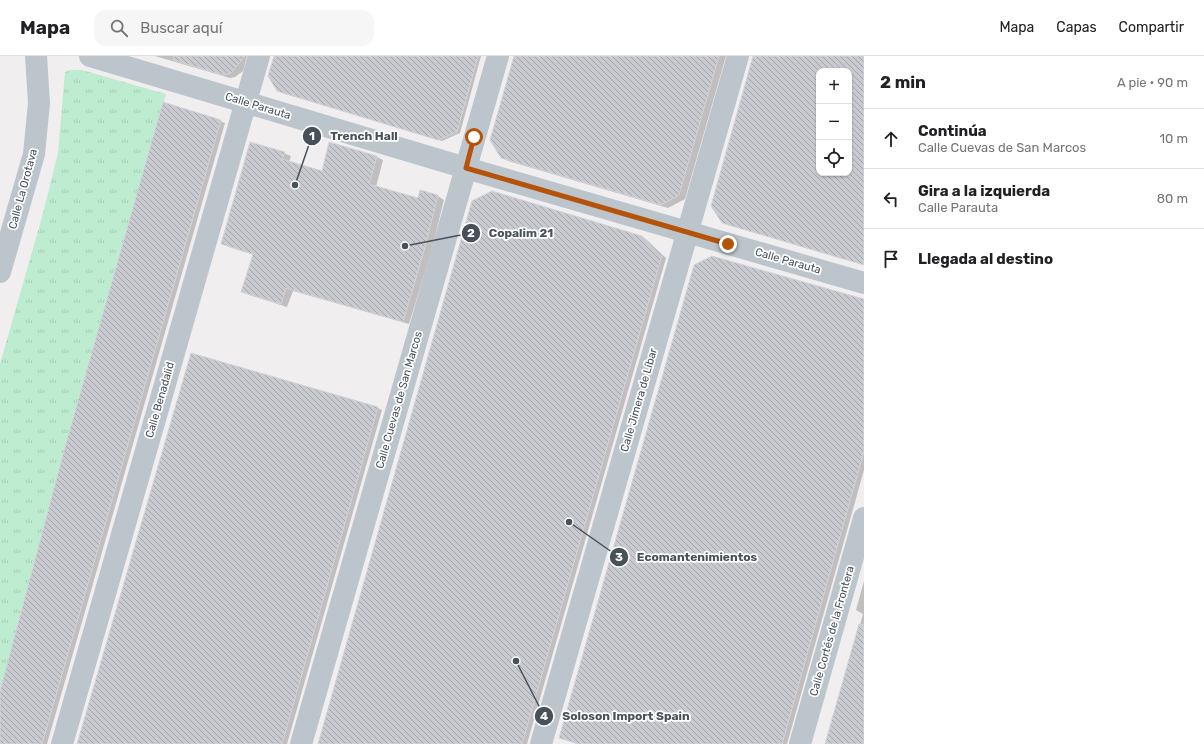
<!DOCTYPE html>
<html lang="es">
<head>
<meta charset="utf-8">
<style>
  body { margin:0; font-family:Rubik,sans-serif; background:#f6f6f6; color:#202124 }
  .controls { position:absolute; right:12px; top:12px; display:grid; overflow:hidden; border-radius:8px; box-shadow:0 1px 3px #0004 }
  .controls button { width:36px; height:36px; display:grid; place-items:center; padding:0; border:0; border-bottom:1px solid #e0e0e0; background:#fff; color:#202124; font:20px sans-serif }
  .stop { position:absolute; width:12px; height:12px; margin:-9px; border:3px solid #b45309; border-radius:50%; background:#fff }
  .stop.end { background:#b45309; border-color:#fff; box-shadow:0 1px 4px #0008 }
  .list { margin:0; padding:0; list-style:none }
  h2 { display:flex; justify-content:space-between; align-items:center; height:52px; margin:0; padding:0 16px; font-size:17px }
  h2 small { font-size:13px; font-weight:400; color:#757577 }
  .list li { display:grid; grid-template-columns:26px 1fr auto; gap:12px; align-items:center; box-sizing:border-box; height:60px; padding:0 16px; border-top:1px solid #e0e0e0 }
  .list b { display:block; font-size:15px; white-space:nowrap }
  .list p { margin:0; font-size:13px; white-space:nowrap; color:#757577 }
  .list em { font-size:13px; font-style:normal; color:#757577 }
  .icon { flex:none; width:22px; height:22px; fill:none; stroke:currentColor; stroke-width:2; stroke-linecap:round; stroke-linejoin:round }
  .map { position:relative; flex:none; width:864px; height:688px; overflow:hidden }
  header { display:flex; align-items:center; gap:24px; box-sizing:border-box; height:56px; padding:0 20px; background:#fff; border-bottom:1px solid #e0e0e0 }
  header strong { font-size:19px }
  nav { display:flex; gap:22px; margin-inline-start:auto; font-size:14px }
  .search { width:280px; height:36px; background:#f6f6f6; display:flex; align-items:center; gap:10px; box-sizing:border-box; padding:0 14px; border-radius:12px; color:#757577; font-size:15px }
  main { display:flex }
  aside { flex:1; background:#fff }
  .map>svg:first-child { display:block }
</style>
</head>
<body>
<header>
<strong>Mapa</strong>
<div class="search"><svg class="icon" aria-label="search" viewBox="0 0 24 24"><circle cx="10" cy="10" r="6"/><path d="M15 15l6 6"/></svg>Buscar aquí</div>
<nav><a>Mapa</a><a>Capas</a><a>Compartir</a></nav>
</header>
<main>
<div class="map">
<svg width="864" height="688" viewBox="0 0 864 688">
  <defs>
    <pattern id="grass-tufts" width="24" height="20" patternUnits="userSpaceOnUse"><rect width="24" height="20" fill="#beecd0"/><path d="M3 7l-1-3M5 7V3M7 7l1-3M15 17l-1-3M17 17v-4M19 17l1-3" fill="none" stroke="#a5ccb5"/></pattern>
    <pattern id="building-back-hatch" width="6" height="6" patternUnits="userSpaceOnUse"><rect width="6" height="6" fill="#c8cad0"/><path d="M-1 5l2 2M0 0l6 6M5-1l2 2" fill="none" stroke="#a4a6ac"/></pattern>
  </defs>
  <rect width="100%" height="100%" fill="#f0eeee"/>
  <!-- grass -->
  <polygon fill="url(#grass-tufts)" points="70,14 82,14 166,38 65,391 0,635 0,308 42,161 58,97 65,16"/>
  <!-- shadow -->
  <g fill="#0003" fill-rule="evenodd">
    <polygon points="155,0 247,0 243,15 235,21 230,22"/>
    <polygon points="275,0 481,0 460,77 442,85 282,37 278,35"/>
    <polygon points="515,0 726,0 685,143 668,152 508,105 501,101"/>
    <path d="M755,0H864V209L728,169L723,166ZM819,15H849V117H819Z"/>
    <polygon points="220,65 225,67 47,688 0,688 0,639"/>
    <polygon points="284,97 291,100 289,106 323,116 377,101 383,104 376,131 418,143 421,135 438,140 444,144 431,196 409,268 293,235 287,251 249,239 243,235 254,199 229,191 222,187"/>
    <polygon points="642,181 647,184 666,202 527,688 318,688"/>
    <polygon points="864,244 864,414 787,688 577,688 560,682"/>
    <polygon points="192,298 378,352 382,354 287,688 79,688"/>
    <polygon points="864,525 864,688 826,688 863,558 856,554"/>
  </g>
  <!-- building -->
  <g fill="url(#building-back-hatch)" stroke="#d2d4d9" fill-rule="evenodd">
    <polygon points="174,0 245,0 231,17 223,19 173,4"/>
    <polygon points="274,0 478,0 457,76 438,84 277,35 268,20"/>
    <polygon points="514,0 719,0 679,139 661,149 501,102 490,84"/>
    <path d="M753,0H864V209L722,167L711,150ZM819,15H849V117H819Z"/>
    <polygon points="163,46 221,64 42,688 0,688 0,635 65,391"/>
    <polygon points="250,86 285,96 282,103 322,115 329,86 377,100 369,128 418,142 420,134 438,139 425,191 403,266 286,232 281,248 241,236 253,198 221,188"/>
    <polygon points="492,135 642,180 662,199 522,688 318,688 472,145"/>
    <polygon points="712,200 864,243 864,395 782,688 579,688 559,682 694,209"/>
    <polygon points="191,297 378,351 282,688 77,688"/>
    <polygon points="859,568 864,569 864,688 825,688"/>
  </g>
  <g fill="none" stroke-linecap="round" stroke-linejoin="round">
    <!-- street -->
    <g stroke="#bdc5cc" stroke-width="22">
      <polyline points="90,0 466,112 864,227"/>
      <polyline points="0,216 34,98 39,47 36,0"/>
      <polyline points="62,688 259,0"/>
      <polyline points="301,688 498,0"/>
      <polyline points="541,688 738,0"/>
      <polyline points="800,688 864,462"/>
    </g>
  </g>
  <g fill="none" stroke-linecap="round" stroke-linejoin="round">
    <!-- route -->
    <polyline stroke="#b45309" stroke-width="5" points="474,81 466,112 728,188"/>
  </g>
  <g text-anchor="middle" dominant-baseline="central" stroke-width="3.5" stroke-linejoin="round" paint-order="stroke">
    <!-- street labels -->
    <g font-size="11" fill="#47515a" stroke="#fff">
      <text transform="translate(258 50) rotate(17)">Calle Parauta</text>
      <text transform="translate(23 133) rotate(-75)">Calle La Orotava</text>
      <text transform="translate(788 205) rotate(16)">Calle Parauta</text>
      <text transform="translate(160 344) rotate(-74)">Calle Benadalid</text>
      <text transform="translate(399 344) rotate(-74)">Calle Cuevas de San Marcos</text>
      <text transform="translate(639 344) rotate(-74)">Calle Jimera de Líbar</text>
      <text transform="translate(832 575) rotate(-74)">Calle Cortés de la Frontera</text>
    </g>
  </g>
  <!-- callouts -->
  <path fill="none" stroke="#47515a" stroke-width="1.5" d="M295 129L312 80M405 190L471 177M569 466L619 501M516 605L544 660"/>
  <g fill="#47515a" stroke="#fff" stroke-width="1.5">
    <circle cx="295" cy="129" r="4"/>
    <circle cx="405" cy="190" r="4"/>
    <circle cx="569" cy="466" r="4"/>
    <circle cx="516" cy="605" r="4"/>
    <circle cx="312" cy="80" r="10"/>
    <circle cx="471" cy="177" r="10"/>
    <circle cx="619" cy="501" r="10"/>
    <circle cx="544" cy="660" r="10"/>
  </g>
  <g font-size="12" text-anchor="middle" font-weight="bold" fill="#fff">
    <text x="312" y="84">1</text>
    <text x="471" y="181">2</text>
    <text x="619" y="505">3</text>
    <text x="544" y="664">4</text>
  </g>
  <g font-size="12" text-anchor="middle" font-weight="bold" fill="#47515a" stroke="#fff" stroke-width="3.5" stroke-linejoin="round" paint-order="stroke">
    <text x="364" y="84">Trench Hall</text>
    <text x="521" y="181">Copalim 21</text>
    <text x="697" y="505">Ecomantenimientos</text>
    <text x="626" y="664">Soloson Import Spain</text>
  </g>
</svg>
<div class="controls">
<button>+</button>
<button>−</button>
<button><svg class="icon" aria-label="locate" viewBox="0 0 24 24"><circle cx="12" cy="12" r="6"/><path d="M12 2v4M12 18v4M2 12h4M18 12h4"/></svg></button>
</div>
<div class="stop" style="left:474px;top:81px"></div>
<div class="stop end" style="left:728px;top:188px"></div>
</div>
<aside>
<h2>2 min<small>A pie · 90 m</small></h2>
<ul class="list">
<li><svg class="icon" aria-label="ahead" viewBox="0 0 24 24"><path d="M12 20V5M6 11l6-6 6 6"/></svg><div><b>Continúa</b><p>Calle Cuevas de San Marcos</p></div><em>10 m</em></li>
<li><svg class="icon" aria-label="left" viewBox="0 0 24 24"><path d="M17 20v-9H6M10 6l-5 5 5 5"/></svg><div><b>Gira a la izquierda</b><p>Calle Parauta</p></div><em>80 m</em></li>
<li><svg class="icon" aria-label="arrive" viewBox="0 0 24 24"><path d="M6 21V4h12l-3 4 3 4H6"/></svg><div><b>Llegada al destino</b></div></li>
</ul>
</aside>
</main>
</body>
</html>
